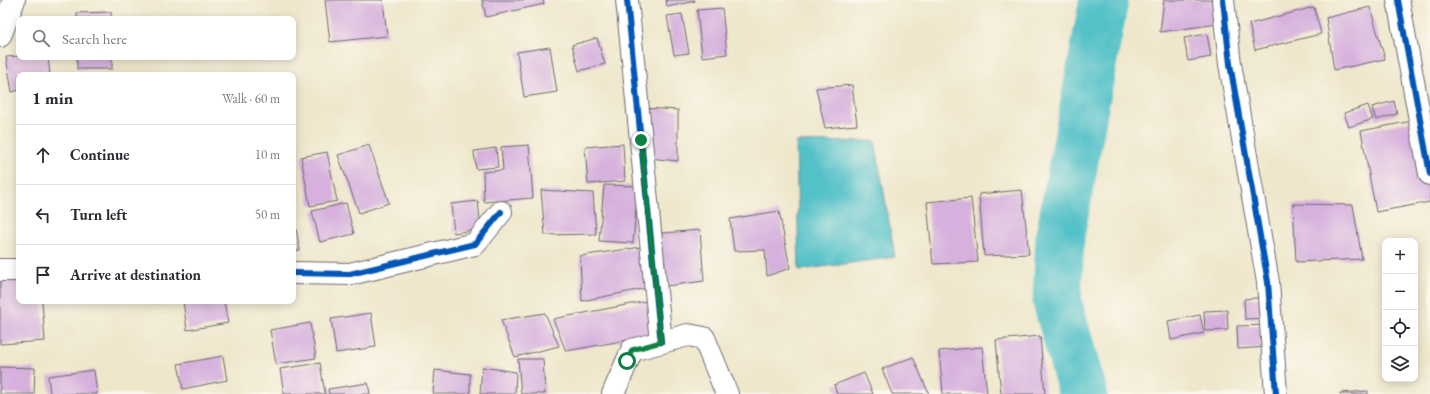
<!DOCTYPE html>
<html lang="en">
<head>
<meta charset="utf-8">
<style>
  body { margin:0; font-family:"EB Garamond",serif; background:#f2f2f3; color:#2b2b33 }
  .controls { position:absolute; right:12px; bottom:12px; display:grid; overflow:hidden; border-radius:8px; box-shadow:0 2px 10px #0003 }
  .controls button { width:36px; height:36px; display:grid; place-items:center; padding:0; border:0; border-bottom:1px solid #e1e1e2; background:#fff; color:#2b2b33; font:20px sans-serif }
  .stop { position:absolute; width:12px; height:12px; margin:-9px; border:3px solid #0b8043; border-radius:50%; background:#fff }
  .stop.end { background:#0b8043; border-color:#fff; box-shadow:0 1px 4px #0008 }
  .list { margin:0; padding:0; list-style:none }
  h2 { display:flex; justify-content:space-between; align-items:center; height:52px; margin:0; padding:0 16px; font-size:17px }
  h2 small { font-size:13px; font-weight:400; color:#7c7c81 }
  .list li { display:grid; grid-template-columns:26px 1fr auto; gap:12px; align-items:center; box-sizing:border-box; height:60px; padding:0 16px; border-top:1px solid #e1e1e2 }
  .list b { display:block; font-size:15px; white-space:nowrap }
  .list em { font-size:13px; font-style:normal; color:#7c7c81 }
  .icon { flex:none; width:22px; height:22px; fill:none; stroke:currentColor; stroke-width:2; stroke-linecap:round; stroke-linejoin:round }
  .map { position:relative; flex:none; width:1430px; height:394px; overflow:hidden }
  .search { position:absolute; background:#fff; box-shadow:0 2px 10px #0003; left:16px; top:16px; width:280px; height:44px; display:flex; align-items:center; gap:10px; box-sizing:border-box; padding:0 14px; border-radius:8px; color:#7c7c81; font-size:15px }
  .panel { position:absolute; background:#fff; box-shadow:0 2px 10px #0003; left:16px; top:72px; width:280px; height:232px; border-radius:8px }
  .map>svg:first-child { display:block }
</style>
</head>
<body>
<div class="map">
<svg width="1430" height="394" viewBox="0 0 1430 394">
  <rect width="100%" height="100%" fill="#fbf7ec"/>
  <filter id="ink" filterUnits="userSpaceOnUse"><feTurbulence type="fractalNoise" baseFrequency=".025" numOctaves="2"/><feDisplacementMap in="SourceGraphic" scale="8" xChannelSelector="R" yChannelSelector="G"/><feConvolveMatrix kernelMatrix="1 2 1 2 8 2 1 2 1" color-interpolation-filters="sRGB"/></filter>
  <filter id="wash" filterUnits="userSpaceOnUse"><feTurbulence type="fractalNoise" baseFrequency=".012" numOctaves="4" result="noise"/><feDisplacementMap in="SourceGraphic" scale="16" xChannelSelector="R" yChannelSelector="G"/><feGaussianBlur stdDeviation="0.9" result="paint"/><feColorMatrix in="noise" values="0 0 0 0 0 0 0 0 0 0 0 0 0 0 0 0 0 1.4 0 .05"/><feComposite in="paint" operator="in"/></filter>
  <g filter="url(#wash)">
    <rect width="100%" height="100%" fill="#efe7cc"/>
    <!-- water -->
    <polygon fill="#53c1c8" stroke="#3a7282" points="875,141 895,257 799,270 796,142"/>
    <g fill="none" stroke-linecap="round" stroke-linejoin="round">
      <!-- river -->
      <polyline stroke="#53c1c8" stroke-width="49" points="1083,394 1057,301 1060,236 1104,0"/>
    </g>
    <g id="blocks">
      <!-- building -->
      <g fill="#d6b1dd">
        <polygon points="325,0 383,0 387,36 330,42"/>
        <polygon points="482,0 543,0 544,4 486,17"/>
        <polygon points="666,0 695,0 695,1 667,7"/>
        <polygon points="1164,0 1215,0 1218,24 1160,32"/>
        <polygon points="1314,7 1321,34 1255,50 1249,24"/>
        <polygon points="1370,7 1385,59 1334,70 1326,18"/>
        <polygon points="722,8 727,54 702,57 697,10"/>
        <polygon points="111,12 111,19 77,19 77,13"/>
        <polygon points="682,14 689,53 674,55 667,16"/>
        <polygon points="1207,34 1211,57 1188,61 1184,38"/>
        <polygon points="597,38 605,64 579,71 572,45"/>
        <polygon points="550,47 557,92 524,97 517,52"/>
        <polygon points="19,56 19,57 48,57 50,75 19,75 19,90 12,92 6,57"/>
        <rect x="77" y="57" width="35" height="12"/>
        <polygon points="852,85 857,125 825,128 816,88"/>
        <polygon points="1394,101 1397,114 1376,120 1372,107"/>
        <polygon points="1368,105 1373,119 1349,127 1344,113"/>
        <polygon points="644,108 678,110 678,161 649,158"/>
        <polygon points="1417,120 1430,187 1430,202 1376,212 1361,131"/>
        <polygon points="623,144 625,181 588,184 585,147"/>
        <polygon points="369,145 389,203 359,213 338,155"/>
        <polygon points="529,145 533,198 484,202 483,172 503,170 501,147"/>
        <polygon points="496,148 498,167 476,169 474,151"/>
        <polygon points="327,152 337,201 310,206 301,157"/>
        <polygon points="604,185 638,186 633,243 599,241"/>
        <polygon points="541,190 593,193 596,234 545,235"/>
        <polygon points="1022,190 1029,254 984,256 979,194"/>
        <polygon points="971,198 978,262 933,264 927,202"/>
        <polygon points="478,201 481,229 454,233 451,204"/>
        <polygon points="346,203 354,234 320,242 312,211"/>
        <polygon points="1293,204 1353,205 1362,259 1296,262"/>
        <polygon points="779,211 790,268 767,276 765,250 734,251 730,219"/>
        <polygon points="293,213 300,250 293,251"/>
        <polygon points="700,230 704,281 659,287 651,234"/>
        <polygon points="641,247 647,288 582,301 580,256"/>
        <polygon points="0,278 19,278 19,301 42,301 45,341 0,344"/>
        <polygon points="1266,297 1267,318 1245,319 1244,299"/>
        <polygon points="183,301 224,301 228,323 187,330"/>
        <polygon points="647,301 650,336 566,351 553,319"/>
        <polygon points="1227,310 1228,330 1205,331 1204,311"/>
        <polygon points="371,313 376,347 336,353 331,319"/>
        <polygon points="545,313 559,346 515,357 501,320"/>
        <polygon points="1200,315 1204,333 1171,340 1168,321"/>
        <polygon points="310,323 316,358 276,364 270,330"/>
        <polygon points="1268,325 1268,347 1238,349 1237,326"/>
        <polygon points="1040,336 1045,394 1001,394 996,340"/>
        <polygon points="982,347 987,394 943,394 939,351"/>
        <polygon points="223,356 227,380 183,389 178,364"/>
        <polygon points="913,357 929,394 892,394 882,369"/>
        <polygon points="518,359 543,359 545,394 521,394"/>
        <polygon points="320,363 325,394 284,394 280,369"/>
        <polygon points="0,367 35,368 34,394 0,394"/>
        <polygon points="482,367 516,372 515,394 480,394"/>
        <polygon points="94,370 97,394 50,394 48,376"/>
        <polygon points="435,370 470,374 470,394 433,394"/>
        <polygon points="864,373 873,394 837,394 834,385"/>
        <polygon points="368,383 370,394 329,394 328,389"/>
        <polygon points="1368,391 1368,394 1340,394 1340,393"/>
      </g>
    </g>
  </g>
  <g filter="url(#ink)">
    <use href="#blocks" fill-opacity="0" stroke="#6a676e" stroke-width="1"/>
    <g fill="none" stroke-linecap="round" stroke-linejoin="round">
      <!-- street casing -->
      <g stroke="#6a676e" stroke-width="24">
        <g id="street">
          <polyline points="627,0 661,342"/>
          <polyline points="1223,0 1230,64 1268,282 1276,394"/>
          <polyline points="1398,0 1430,174"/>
          <polyline points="0,36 14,0"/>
          <polyline points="0,270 19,270"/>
          <polyline points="293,273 350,274 475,244 501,212"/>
          <polyline points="613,394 632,350 688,335 704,338 727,394"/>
        </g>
      </g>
      <!-- street -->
      <use href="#street" stroke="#fff" stroke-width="22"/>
      <!-- cycleway casing -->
      <g stroke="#fbf7ec" stroke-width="8">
        <g id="cycleway">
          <polyline points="627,0 661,342"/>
          <polyline points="1223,0 1230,64 1268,282 1276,394"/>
          <polyline points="1398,0 1430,174"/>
          <polyline points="293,273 350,274 475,244 501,212"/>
        </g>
      </g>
      <!-- cycleway -->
      <use href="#cycleway" stroke="#0057b8" stroke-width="6"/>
    </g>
  </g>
  <g fill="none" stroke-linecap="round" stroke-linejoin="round" filter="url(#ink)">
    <!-- route -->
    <polyline stroke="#0b8043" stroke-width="5" points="627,361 632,350 661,342 641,140"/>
  </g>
</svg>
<div class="controls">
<button>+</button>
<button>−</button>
<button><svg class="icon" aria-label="locate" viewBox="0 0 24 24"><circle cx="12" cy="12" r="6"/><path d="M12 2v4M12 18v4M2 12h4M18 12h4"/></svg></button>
<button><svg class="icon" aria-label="layers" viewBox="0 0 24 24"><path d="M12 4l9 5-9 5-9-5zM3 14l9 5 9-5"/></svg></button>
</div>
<div class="stop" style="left:627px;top:361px"></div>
<div class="stop end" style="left:641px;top:140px"></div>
<div class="search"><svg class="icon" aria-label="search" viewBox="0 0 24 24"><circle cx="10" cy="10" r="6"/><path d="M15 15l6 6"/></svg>Search here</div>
<section class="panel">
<h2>1 min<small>Walk · 60 m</small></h2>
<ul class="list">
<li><svg class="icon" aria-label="ahead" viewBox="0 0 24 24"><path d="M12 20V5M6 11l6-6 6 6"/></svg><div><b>Continue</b></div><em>10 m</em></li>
<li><svg class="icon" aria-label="left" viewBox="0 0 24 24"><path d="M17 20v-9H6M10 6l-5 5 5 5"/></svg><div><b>Turn left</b></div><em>50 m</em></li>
<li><svg class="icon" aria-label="arrive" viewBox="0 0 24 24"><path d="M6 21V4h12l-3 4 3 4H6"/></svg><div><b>Arrive at destination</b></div></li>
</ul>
</section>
</div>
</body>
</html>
